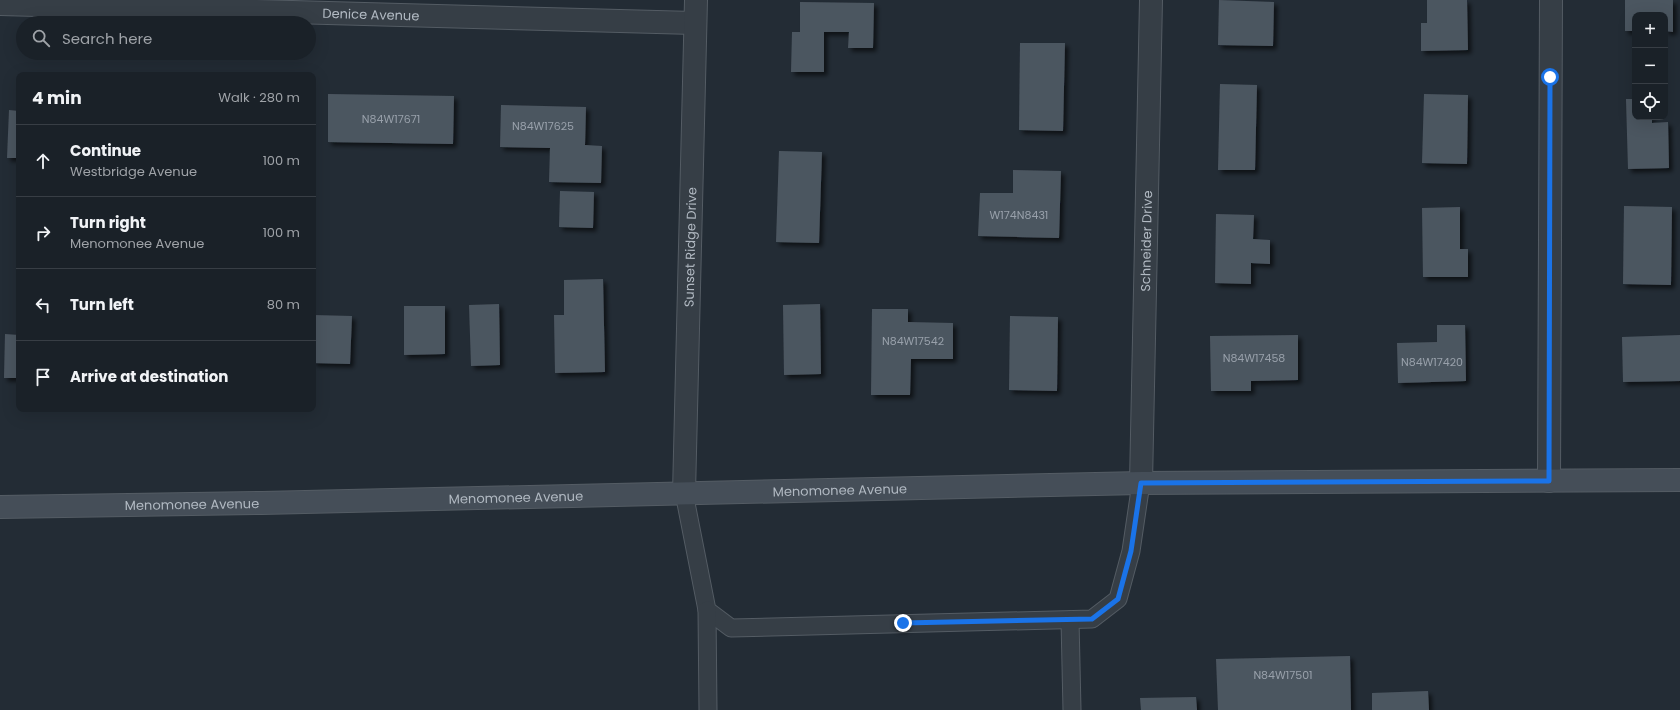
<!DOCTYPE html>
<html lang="en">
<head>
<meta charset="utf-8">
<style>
  body { margin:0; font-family:Poppins,sans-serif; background:#272e34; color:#f1f3f6 }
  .controls { position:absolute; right:12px; top:12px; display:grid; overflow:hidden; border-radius:8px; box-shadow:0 4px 16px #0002 }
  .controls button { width:36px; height:36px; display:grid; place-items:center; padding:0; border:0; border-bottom:1px solid #383e45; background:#1a2128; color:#f1f3f6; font:20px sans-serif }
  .stop { position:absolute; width:12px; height:12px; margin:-9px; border:3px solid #1a73e8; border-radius:50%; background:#fff }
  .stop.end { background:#1a73e8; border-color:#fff; box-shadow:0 1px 4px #0008 }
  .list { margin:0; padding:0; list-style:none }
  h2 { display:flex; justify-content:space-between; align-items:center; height:52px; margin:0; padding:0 16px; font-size:17px }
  h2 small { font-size:13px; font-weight:400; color:#9fa3a8 }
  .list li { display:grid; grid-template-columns:26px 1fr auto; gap:12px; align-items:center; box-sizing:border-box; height:72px; padding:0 16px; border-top:1px solid #383e45 }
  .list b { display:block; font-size:15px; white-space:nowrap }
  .list p { margin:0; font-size:13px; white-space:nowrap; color:#9fa3a8 }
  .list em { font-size:13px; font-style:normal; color:#9fa3a8 }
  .icon { flex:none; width:22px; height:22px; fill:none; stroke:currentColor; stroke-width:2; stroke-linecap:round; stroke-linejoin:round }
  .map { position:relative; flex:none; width:1680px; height:710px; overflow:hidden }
  .search { position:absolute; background:#1a2128; box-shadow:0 4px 16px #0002; left:16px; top:16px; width:300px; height:44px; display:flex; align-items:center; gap:10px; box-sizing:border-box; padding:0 14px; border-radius:22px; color:#9fa3a8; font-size:15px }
  .panel { position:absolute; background:#1a2128; box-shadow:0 4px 16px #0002; left:16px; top:72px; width:300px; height:340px; border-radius:8px }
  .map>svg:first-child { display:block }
</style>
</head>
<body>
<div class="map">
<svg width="1680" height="710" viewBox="0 0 1680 710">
  <defs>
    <filter id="shadow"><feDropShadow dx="3.5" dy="3.5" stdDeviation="2" flood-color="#0009"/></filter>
  </defs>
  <rect width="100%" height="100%" fill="#232c35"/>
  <!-- building -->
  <g fill="#4c5660" filter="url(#shadow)">
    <polygon points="1219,0 1274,2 1273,46 1218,45"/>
    <polygon points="1427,0 1467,0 1468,50 1421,51 1421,23 1427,23"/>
    <polygon points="1625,0 1673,0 1673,32 1665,31 1665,15 1635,15 1635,31 1625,31"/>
    <polygon points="800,2 874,3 873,48 848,48 849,32 824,32 824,72 791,72 792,32 800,32"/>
    <polygon points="1020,43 1065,43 1063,131 1019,130"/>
    <polygon points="1220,84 1257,85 1255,170 1218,170"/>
    <polygon points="328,94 454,96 453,144 328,142"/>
    <polygon points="1424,94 1468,95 1467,164 1422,163"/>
    <polygon points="1626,99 1635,99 1635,117 1652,117 1652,123 1668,122 1669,168 1628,169"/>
    <polygon points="501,105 586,107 585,145 602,146 601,183 549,182 550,148 500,147"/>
    <polygon points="9,110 19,111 19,158 7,158"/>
    <polygon points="779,151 822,152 819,243 776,242"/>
    <polygon points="1013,170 1061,171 1059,238 978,236 980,193 1013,193"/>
    <polygon points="560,191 594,192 593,228 559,227"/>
    <polygon points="1624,206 1672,207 1671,285 1623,284"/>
    <polygon points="1460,207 1460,249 1468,249 1468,277 1423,277 1422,208"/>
    <polygon points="1216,214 1254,215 1253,239 1270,240 1270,264 1251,263 1251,284 1215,283"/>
    <polygon points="603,279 605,372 555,373 554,315 564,315 564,280"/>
    <polygon points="499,304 500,365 471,366 469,305"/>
    <polygon points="820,304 821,374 784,375 783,305"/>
    <polygon points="404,306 445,306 445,354 404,355"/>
    <polygon points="872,309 908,309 908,322 953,323 953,359 911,359 910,395 871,395"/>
    <polygon points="313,315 352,316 350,364 313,363"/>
    <polygon points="1010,316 1058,317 1057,391 1009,390"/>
    <polygon points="1437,325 1465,325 1466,381 1398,383 1397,343 1437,342"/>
    <polygon points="5,334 19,335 19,378 4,378"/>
    <polygon points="1298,335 1298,380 1251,381 1251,391 1211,391 1210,336"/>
    <polygon points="1680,335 1680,381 1623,382 1622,337"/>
    <polygon points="1350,656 1351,710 1218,710 1216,659"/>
    <polygon points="1428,691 1429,710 1372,710 1372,693"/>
    <polygon points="1196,697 1197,710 1141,710 1140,698"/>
  </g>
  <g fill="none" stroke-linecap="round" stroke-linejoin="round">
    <!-- lane casing -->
    <g stroke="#545c64" stroke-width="19">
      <g id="lane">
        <polyline points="684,493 707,610 731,628 1092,619 1118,599 1131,551 1141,483"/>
        <polyline points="707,610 708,710"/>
        <polyline points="1070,620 1072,710"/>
      </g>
    </g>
    <!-- street casing -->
    <g stroke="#545c64" stroke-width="24">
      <g id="street">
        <path id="s1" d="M0,4L694,23"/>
        <polyline points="1549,481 1551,0"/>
        <path id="s2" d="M1141,483L1151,0"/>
        <path id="s3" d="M684,493L696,0"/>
      </g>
    </g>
    <!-- secondary casing -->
    <g stroke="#545c64" stroke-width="24">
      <g id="secondary">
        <path id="s4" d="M0,507L262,503L1141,483L1680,480"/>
      </g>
    </g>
    <!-- lane -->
    <use href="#lane" stroke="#363e46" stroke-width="17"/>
    <!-- street -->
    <use href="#street" stroke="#363e46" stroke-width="22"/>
    <!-- secondary -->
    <use href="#secondary" stroke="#454e58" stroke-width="22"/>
  </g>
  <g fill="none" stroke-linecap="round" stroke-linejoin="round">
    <!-- route -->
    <polyline stroke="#1a73e8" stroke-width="5" points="903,623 1092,619 1118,599 1131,551 1141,483 1549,481 1550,77"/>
  </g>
  <g text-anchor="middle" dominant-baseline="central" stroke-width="4" stroke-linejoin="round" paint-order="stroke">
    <!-- number labels -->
    <g font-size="11" fill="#98a0aa">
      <text x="391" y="119">N84W17671</text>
      <text x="543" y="126">N84W17625</text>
      <text x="1019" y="215">W174N8431</text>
      <text x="913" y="341">N84W17542</text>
      <text x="1254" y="358">N84W17458</text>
      <text x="1432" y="362">N84W17420</text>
      <text x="1283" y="675">N84W17501</text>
    </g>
    <!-- street labels -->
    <g font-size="13" fill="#b1b9c2" stroke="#1c232a">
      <text stroke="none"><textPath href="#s1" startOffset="371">Denice Avenue</textPath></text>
      <text stroke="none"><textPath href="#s2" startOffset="242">Schneider Drive</textPath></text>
      <text stroke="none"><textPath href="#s3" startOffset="246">Sunset Ridge Drive</textPath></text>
      <text stroke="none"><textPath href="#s4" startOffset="840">Menomonee Avenue</textPath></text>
      <text stroke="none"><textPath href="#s4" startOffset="516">Menomonee Avenue</textPath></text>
      <text stroke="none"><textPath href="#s4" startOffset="192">Menomonee Avenue</textPath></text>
    </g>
  </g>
</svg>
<div class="controls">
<button>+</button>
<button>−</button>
<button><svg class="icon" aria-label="locate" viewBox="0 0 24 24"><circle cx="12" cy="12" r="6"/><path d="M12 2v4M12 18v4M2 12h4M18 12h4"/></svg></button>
</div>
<div class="stop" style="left:1550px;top:77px"></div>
<div class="stop end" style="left:903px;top:623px"></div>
<div class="search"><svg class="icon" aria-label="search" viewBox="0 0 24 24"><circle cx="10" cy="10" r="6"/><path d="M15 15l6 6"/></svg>Search here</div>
<section class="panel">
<h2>4 min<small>Walk · 280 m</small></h2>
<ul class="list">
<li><svg class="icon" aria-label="ahead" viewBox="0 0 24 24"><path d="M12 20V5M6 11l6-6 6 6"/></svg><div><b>Continue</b><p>Westbridge Avenue</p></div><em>100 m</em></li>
<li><svg class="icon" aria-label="right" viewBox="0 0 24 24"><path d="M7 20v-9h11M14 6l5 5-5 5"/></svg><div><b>Turn right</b><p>Menomonee Avenue</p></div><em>100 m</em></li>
<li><svg class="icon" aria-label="left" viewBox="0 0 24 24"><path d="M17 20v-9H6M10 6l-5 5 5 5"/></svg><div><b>Turn left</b></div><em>80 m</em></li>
<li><svg class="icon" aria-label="arrive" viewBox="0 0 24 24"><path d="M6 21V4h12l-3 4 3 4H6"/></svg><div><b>Arrive at destination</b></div></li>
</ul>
</section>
</div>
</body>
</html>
